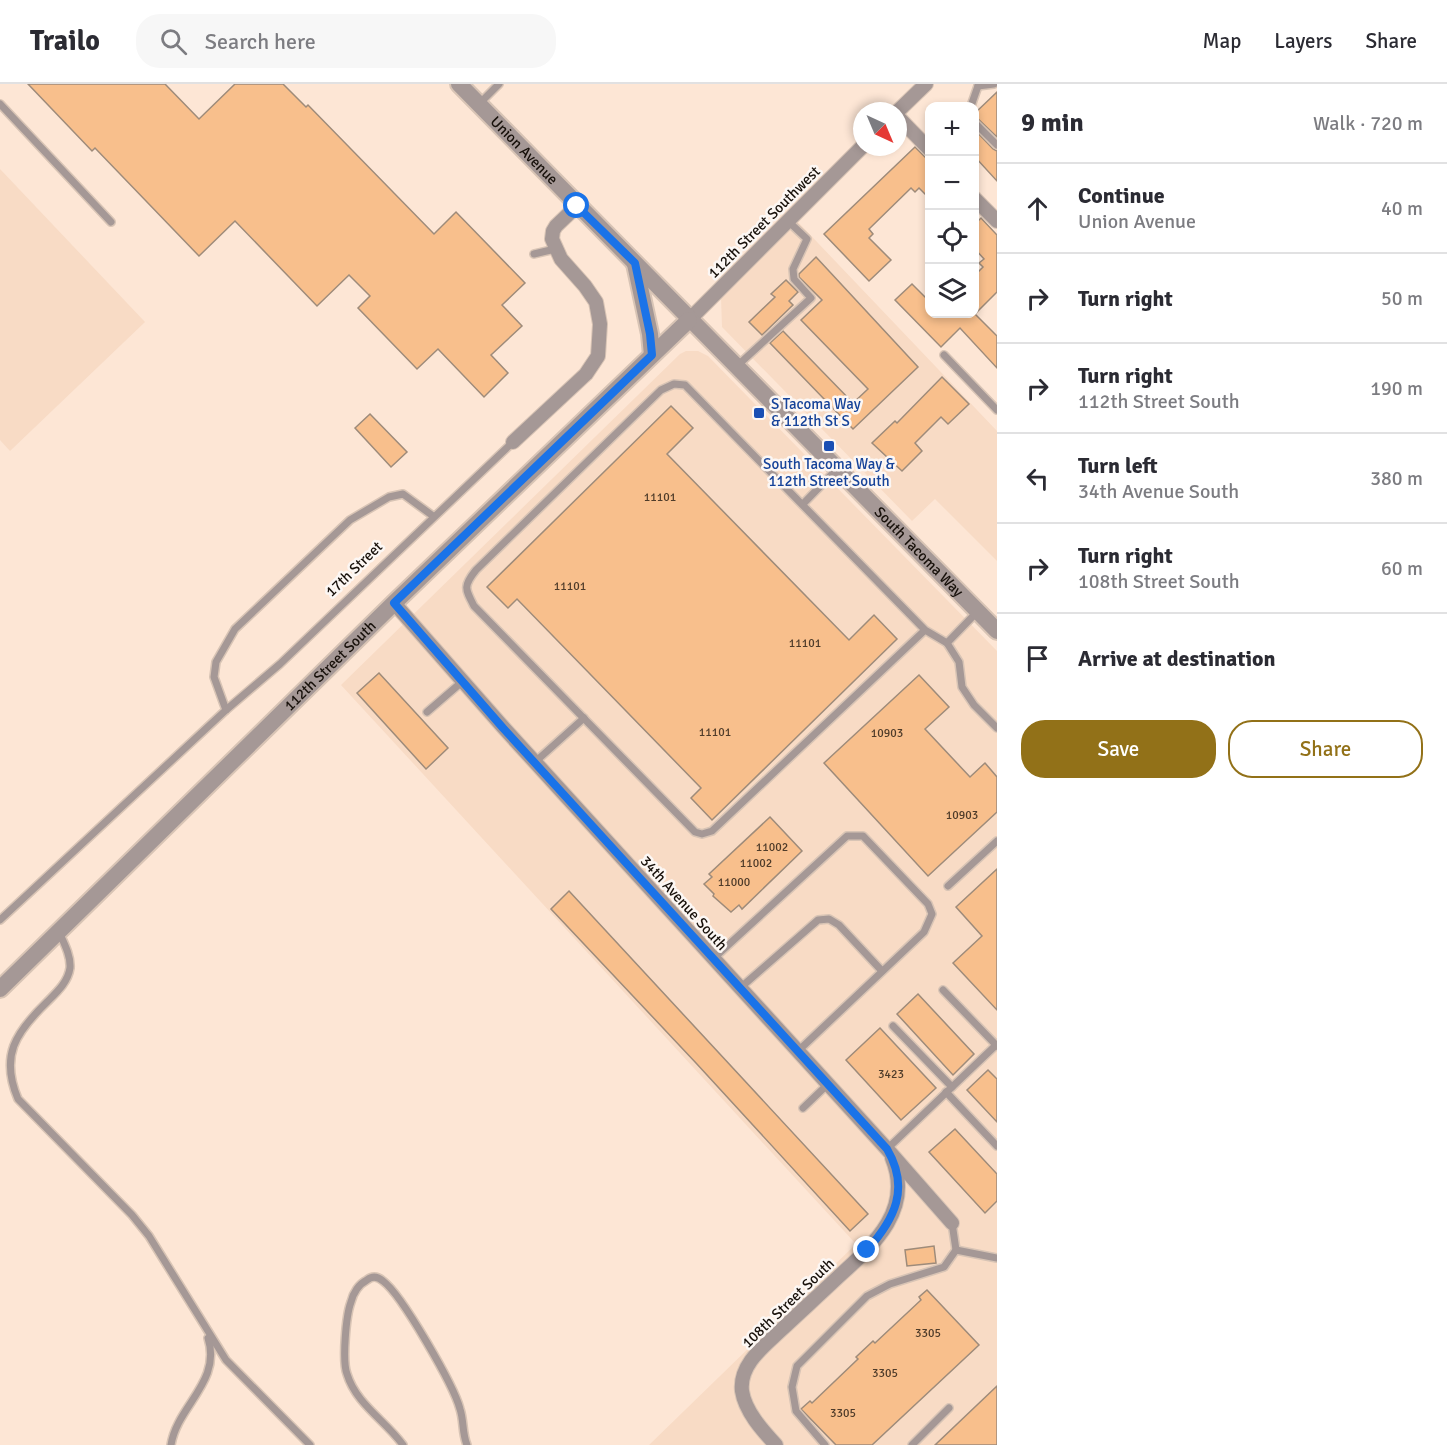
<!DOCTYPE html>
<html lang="en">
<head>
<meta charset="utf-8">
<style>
  body { margin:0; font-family:Signika,sans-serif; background:#f7f7f7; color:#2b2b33 }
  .controls { position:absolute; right:18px; top:18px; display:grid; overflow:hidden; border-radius:12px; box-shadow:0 3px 9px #0003 }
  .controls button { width:54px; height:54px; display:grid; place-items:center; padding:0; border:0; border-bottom:2px solid #e1e1e2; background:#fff; color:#2b2b33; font:30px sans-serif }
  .compass { position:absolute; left:853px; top:18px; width:54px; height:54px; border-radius:50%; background:#fff; box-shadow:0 3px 9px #0003; rotate:136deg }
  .stop { position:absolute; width:18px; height:18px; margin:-14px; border:4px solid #1a73e8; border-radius:50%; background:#fff }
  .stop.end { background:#1a73e8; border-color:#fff; box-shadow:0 2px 6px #0008 }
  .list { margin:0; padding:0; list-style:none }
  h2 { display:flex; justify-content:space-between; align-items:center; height:78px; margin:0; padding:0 24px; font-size:26px }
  h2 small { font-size:20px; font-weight:400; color:#7c7c81 }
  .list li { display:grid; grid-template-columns:39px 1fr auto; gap:18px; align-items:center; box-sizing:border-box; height:90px; padding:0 24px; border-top:2px solid #e1e1e2 }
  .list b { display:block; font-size:22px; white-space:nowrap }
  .list p { margin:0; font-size:20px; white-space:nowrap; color:#7c7c81 }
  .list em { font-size:20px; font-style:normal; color:#7c7c81 }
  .actions { display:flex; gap:12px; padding:18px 24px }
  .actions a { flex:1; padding:14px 0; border:2px solid #927118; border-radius:24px; text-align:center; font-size:21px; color:#927118 }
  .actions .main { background:#927118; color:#fff }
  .icon { flex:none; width:33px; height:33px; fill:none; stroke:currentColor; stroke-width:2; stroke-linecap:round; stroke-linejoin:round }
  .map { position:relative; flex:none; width:997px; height:1361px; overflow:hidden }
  header { display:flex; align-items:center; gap:36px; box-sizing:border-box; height:84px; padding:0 30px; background:#fff; border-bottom:2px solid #e1e1e2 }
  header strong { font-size:28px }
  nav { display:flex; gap:33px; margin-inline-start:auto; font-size:21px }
  .search { width:420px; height:54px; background:#f7f7f7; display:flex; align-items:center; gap:15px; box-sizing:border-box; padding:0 21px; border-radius:24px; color:#7c7c81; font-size:22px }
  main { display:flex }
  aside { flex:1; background:#fff }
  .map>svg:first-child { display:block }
</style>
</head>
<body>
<header>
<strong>Trailo</strong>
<div class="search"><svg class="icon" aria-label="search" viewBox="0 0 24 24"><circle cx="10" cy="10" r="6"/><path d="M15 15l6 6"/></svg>Search here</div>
<nav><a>Map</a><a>Layers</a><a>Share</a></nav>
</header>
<main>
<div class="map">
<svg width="997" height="1361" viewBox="0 0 997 1361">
  <rect width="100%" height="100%" fill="#fde6d5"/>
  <!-- built -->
  <g fill="#f8dbc5">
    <polygon points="0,85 145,238 10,367 0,356"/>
    <polygon points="798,138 997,347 997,477 935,415 912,437 722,243 721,213"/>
    <polygon points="686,267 698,267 708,272 997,567 997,1361 649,1361 856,1160 341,601 680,270"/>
  </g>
  <!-- building -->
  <g fill="#f8bf8c" stroke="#9e8b7a" stroke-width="1.5">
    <polygon points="28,0 165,0 199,35 235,0 283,0 306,23 308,21 434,150 456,128 525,199 502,221 522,242 491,271 508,289 484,313 438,265 417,285 358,224 370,212 349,191 317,222 235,137 199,172 95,64 92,67"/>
    <polygon points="997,8 997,53 975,32 975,29"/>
    <polygon points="975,46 993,65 997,67 997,97 975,73"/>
    <polygon points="915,63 930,78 930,115 919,104 915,108 911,104 869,145 873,150 869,154 891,176 869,197 824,150"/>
    <polygon points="981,134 997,151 997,208 975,230 997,252 997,284 960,244 941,263 895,216 912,200 930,218 930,230 975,230 975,191 983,183 979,179 984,175 975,165 975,140"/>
    <polygon points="816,173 918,283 853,345 770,259 783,247 853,319 868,305 801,236 822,216 799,193 799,190"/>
    <polygon points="786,196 798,208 789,217 793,221 762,251 749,238 775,213 771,210"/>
    <polygon points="942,293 969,320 948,340 941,333 915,359 922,367 902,387 872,359 895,337 897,339"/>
    <polygon points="671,322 693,344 667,370 849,556 874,531 897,555 712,736 691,714 701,704 517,515 508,524 487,503"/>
    <polygon points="370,330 407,368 391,383 355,344"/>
    <polygon points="379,589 448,664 426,685 357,609"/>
    <polygon points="919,591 949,623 925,645 970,693 985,679 997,693 997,728 928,792 824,679"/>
    <polygon points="770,733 802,767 742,825 739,821 731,828 713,812 714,810 704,800 712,793 709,790"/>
    <polygon points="997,785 997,926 953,879 982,852 956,823"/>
    <polygon points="569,807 868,1130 850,1147 696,979 551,825"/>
    <polygon points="918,910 974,970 953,991 897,930"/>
    <polygon points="880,944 936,1004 901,1036 846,976"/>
    <polygon points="988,986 997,995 997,1038 967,1006"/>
    <polygon points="955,1045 997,1090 997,1117 985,1129 929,1068"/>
    <polygon points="934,1162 936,1179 907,1182 905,1166"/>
    <polygon points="927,1206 979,1261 872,1361 836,1361 801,1325 810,1317 812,1319 858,1275 856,1273 873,1257 875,1259 921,1216 919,1213"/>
    <polygon points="997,1302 997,1361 935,1361"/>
  </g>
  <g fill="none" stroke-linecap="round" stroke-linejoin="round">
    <!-- service casing -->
    <g stroke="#d8c4b5" stroke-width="10">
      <g id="service">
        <polyline points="978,2 994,0"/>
        <polyline points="0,20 111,138"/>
        <polyline points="479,20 499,0"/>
        <polyline points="971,22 978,2"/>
        <polyline points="974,38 997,61"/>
        <polyline points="534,170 555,165"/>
        <polyline points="944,271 997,326"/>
        <polyline points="737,282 811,214 794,195 793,185 807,155 788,137"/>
        <polyline points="803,420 837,385"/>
        <path d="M925,546L712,747L702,750L695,748L474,522C465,505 463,502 476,486L661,306L674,300L685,301L925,546L947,559L959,578L962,603L974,621L997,644"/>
        <polyline points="947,559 978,527"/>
        <polyline points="226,626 214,593 216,578 235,545 350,436 389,413 403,410 433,432"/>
        <polyline points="427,628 463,597"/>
        <polyline points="535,678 584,634"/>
        <polyline points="948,802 997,757"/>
        <polyline points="0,836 226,626 280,580 513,358"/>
        <path d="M59,848C64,859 71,872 70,884C68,898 57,908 47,918C15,949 0,972 18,1015L132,1131L149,1152L226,1276L310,1361"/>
        <polyline points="713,875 847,752 863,752 928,820 932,830 924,848 797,968"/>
        <polyline points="739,905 818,836 829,835 839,841 882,887"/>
        <polyline points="943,906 997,962"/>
        <polyline points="893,942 952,1003"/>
        <polyline points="946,1008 997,1062"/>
        <polyline points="803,1024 827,1001"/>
        <polyline points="887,1065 996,961"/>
        <polyline points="956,1166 997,1174"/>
        <path d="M171,1361C177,1322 222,1298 208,1254"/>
        <path d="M403,1361C386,1337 356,1320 347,1290C342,1277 346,1231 351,1218C353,1209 359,1200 367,1196C372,1192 377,1192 383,1197C402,1211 454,1302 460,1325C464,1337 462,1349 467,1361"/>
        <polyline points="825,1361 796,1327 792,1303 797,1282 867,1212 890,1200 944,1183 956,1166 952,1139"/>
        <polyline points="912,1361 949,1324"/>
      </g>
    </g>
    <!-- minor casing -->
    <g stroke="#d8c4b5" stroke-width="16">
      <g id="minor">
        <polyline points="898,27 926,0"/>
        <polyline points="898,33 930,66"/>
        <polyline points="974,114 997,137"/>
        <polyline points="689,236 862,63"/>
        <polyline points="513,358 586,290 598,272 600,240 596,218 585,202 561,175 552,155 553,147 556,142 577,122"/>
        <polyline points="394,519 503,643 887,1065 952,1139"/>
        <path d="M776,1361C762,1346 745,1327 742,1307C739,1281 763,1263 780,1247C799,1229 818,1212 837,1194C872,1162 914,1127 892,1074"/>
      </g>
    </g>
    <!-- tertiary casing -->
    <g stroke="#d8c4b5" stroke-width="20">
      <g id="tertiary">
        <path id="s1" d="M459,0L997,547"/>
        <polyline points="635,180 650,250 652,271"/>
        <path id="s2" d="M0,905L394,519L689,236"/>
      </g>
    </g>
    <!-- service -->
    <use href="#service" stroke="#a59896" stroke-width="7"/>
    <!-- minor -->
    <use href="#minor" stroke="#a59896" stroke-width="14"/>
    <!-- tertiary -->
    <use href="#tertiary" stroke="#a59896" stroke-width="16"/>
  </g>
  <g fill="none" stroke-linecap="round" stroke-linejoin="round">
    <!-- route -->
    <path stroke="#1a73e8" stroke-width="8" d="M577,122L635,179L650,250L652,271L394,519L503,644L887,1065C910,1104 895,1135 867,1166"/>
  </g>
  <!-- markers -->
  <g fill="#1a4fb4" stroke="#fcf7f4" stroke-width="2">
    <rect x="753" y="323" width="12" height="12" rx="3"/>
    <rect x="823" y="356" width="12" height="12" rx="3"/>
  </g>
  <g text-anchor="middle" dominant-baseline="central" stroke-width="5" stroke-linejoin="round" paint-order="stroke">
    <!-- number labels -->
    <g font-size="12" fill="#4f3c2a">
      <text x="660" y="413">11101</text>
      <text x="570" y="502">11101</text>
      <text x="805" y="559">11101</text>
      <text x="715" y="648">11101</text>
      <text x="887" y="649">10903</text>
      <text x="962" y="731">10903</text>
      <text x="772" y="763">11002</text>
      <text x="756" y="779">11002</text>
      <text x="734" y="798">11000</text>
      <text x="891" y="990">3423</text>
      <text x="928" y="1249">3305</text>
      <text x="885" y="1289">3305</text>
      <text x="843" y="1329">3305</text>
    </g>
    <!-- street labels -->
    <g font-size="15" fill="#17100a" stroke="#fcf7f4">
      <text stroke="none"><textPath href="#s1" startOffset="93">Union Avenue</textPath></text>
      <text transform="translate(764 138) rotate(-45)">112th Street Southwest</text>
      <text stroke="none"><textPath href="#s1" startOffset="656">South Tacoma Way</textPath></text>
      <text transform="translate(354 485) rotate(-44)">17th Street</text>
      <text stroke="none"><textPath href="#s2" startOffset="462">112th Street South</textPath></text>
      <text transform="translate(684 819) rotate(48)">34th Avenue South</text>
      <text transform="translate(788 1219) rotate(-44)">108th Street South</text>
    </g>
    <!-- transit labels -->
    <g font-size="15" fill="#164399" stroke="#fcf7f4" text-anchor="start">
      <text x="771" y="320">S Tacoma Way<tspan x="771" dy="17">&amp; 112th St S</tspan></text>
      <text x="829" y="380" text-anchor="middle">South Tacoma Way &amp;<tspan x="829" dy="17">112th Street South</tspan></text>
    </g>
  </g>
</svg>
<div class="controls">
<button>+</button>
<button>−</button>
<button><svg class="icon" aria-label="locate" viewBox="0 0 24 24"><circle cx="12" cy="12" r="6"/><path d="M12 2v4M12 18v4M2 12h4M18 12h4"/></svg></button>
<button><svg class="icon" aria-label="layers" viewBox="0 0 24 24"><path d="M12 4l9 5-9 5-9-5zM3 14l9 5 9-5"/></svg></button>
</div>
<svg class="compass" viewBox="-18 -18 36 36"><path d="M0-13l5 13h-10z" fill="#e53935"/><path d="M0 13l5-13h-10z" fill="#7c7c81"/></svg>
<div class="stop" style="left:577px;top:122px"></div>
<div class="stop end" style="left:867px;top:1166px"></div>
</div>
<aside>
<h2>9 min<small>Walk · 720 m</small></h2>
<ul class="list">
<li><svg class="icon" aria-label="ahead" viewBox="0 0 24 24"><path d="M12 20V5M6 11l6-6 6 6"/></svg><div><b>Continue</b><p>Union Avenue</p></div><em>40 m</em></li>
<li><svg class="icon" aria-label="right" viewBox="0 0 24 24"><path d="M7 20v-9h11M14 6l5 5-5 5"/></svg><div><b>Turn right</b></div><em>50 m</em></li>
<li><svg class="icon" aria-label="right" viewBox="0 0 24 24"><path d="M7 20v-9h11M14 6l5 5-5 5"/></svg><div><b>Turn right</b><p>112th Street South</p></div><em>190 m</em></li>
<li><svg class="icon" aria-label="left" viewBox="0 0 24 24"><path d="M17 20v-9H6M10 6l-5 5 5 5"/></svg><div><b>Turn left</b><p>34th Avenue South</p></div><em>380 m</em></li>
<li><svg class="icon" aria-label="right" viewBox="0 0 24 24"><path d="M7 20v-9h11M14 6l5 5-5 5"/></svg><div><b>Turn right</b><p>108th Street South</p></div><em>60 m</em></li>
<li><svg class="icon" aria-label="arrive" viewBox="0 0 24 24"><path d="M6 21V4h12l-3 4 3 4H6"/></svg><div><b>Arrive at destination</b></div></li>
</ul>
<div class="actions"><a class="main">Save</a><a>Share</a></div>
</aside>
</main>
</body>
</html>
